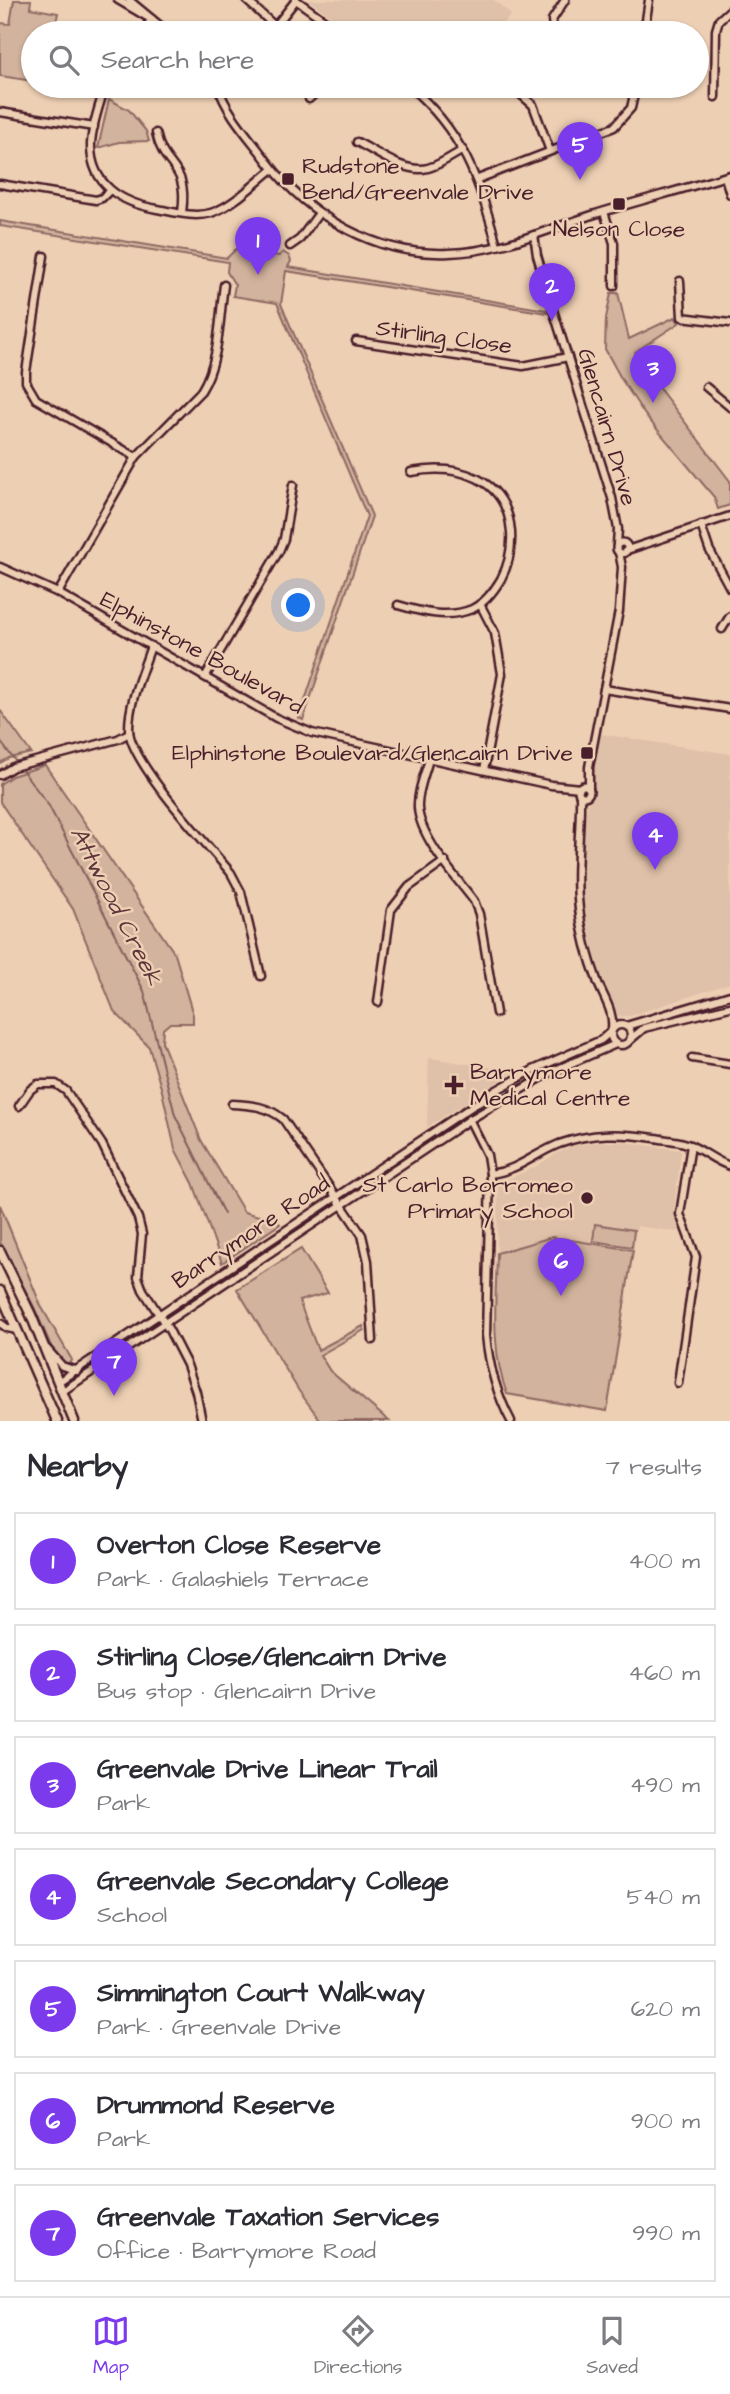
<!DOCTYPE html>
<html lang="en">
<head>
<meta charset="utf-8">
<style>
  body { margin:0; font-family:"Architects Daughter",sans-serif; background:#f2f2f3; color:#2b2b33 }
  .you { position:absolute; left:299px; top:606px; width:24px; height:24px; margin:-18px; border:5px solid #fff; border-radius:50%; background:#1a73e8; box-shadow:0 0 0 10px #1a73e833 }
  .badge { display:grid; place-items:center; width:46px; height:46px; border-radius:50%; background:#7c3aed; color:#fff; font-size:23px; font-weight:700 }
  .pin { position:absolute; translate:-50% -58px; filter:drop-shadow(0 2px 4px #0008) }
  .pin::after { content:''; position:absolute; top:37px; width:24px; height:21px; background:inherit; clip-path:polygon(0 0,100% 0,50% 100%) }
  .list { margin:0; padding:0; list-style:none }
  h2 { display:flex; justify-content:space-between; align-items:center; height:91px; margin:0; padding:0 28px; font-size:30px }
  h2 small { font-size:23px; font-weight:400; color:#7c7c81 }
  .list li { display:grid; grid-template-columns:46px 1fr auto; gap:21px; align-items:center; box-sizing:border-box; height:98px; margin:0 14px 14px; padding:0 14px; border:2px solid #e1e1e2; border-radius:0px }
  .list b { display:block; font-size:26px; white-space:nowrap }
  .list p { margin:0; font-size:23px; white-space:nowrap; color:#7c7c81 }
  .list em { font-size:23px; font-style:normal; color:#7c7c81 }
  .icon { flex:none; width:38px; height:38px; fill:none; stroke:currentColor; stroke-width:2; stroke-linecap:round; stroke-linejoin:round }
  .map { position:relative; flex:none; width:730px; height:1421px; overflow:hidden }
  .search { position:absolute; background:#fff; box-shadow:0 2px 5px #0004; left:21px; right:21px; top:21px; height:77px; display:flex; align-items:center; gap:18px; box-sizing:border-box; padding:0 24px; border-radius:38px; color:#7c7c81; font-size:26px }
  .sheet { height:875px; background:#fff }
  nav { display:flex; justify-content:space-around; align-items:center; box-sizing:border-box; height:98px; border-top:2px solid #e1e1e2; background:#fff; font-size:19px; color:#7c7c81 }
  nav a { display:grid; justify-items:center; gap:4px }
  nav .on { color:#7c3aed }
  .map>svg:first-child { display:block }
</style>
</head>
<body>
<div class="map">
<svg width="730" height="1421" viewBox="0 0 730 1421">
  <rect width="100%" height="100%" fill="#edcfb3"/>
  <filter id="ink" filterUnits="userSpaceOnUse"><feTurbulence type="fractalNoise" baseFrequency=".0143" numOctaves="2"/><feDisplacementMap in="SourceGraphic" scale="14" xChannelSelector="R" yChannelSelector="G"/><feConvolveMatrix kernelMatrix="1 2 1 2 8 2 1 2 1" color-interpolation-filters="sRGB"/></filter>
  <g filter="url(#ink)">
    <!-- built -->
    <g fill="#dfc0a8">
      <polygon points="309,0 494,0 511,15 494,33 353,33"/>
      <polygon points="600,734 730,754 730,983 630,1016 617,1016 597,963 585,920 581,885 583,830 588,804 593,793 592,774"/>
      <polygon points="429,1058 515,1071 427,1127"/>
      <polygon points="597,1142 624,1142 679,1150 681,1152 674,1208 678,1232 637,1226 633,1250 552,1237 497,1253 498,1184 535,1167 557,1153 573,1146"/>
    </g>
    <!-- green -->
    <g fill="#d2b39d" stroke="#8e6964" stroke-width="2">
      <polygon points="14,0 31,0 30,8 58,13 54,33 33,33 33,81 0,76 0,23 10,24"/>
      <polygon points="109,99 129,110 146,131 149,141 119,142 98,148"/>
      <polygon points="0,221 227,258 236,249 279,256 283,252 289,256 291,261 288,267 546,310 547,313 286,271 281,304 372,516 303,720 299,718 367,516 277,303 233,296 235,285 227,272 228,262 0,226"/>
      <polygon points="611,293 618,293 629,339 675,317 679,323 635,352 636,358 730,481 730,505 718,509 714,497 645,415 622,380 605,349 606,318"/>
      <polygon points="0,710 31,753 9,758 0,763"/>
      <polygon points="45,765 175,954 193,1015 193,1023 170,1023 163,1029 162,1042 201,1140 244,1212 277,1221 280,1224 222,1263 193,1183 175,1149 162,1091 149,1047 114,1011 73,909 0,802 0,784 12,776"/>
      <polygon points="0,1205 41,1306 72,1360 66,1365 57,1357 51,1346 34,1307 0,1242"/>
      <polygon points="595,1224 634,1230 632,1247 593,1241"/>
      <path d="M552,1237L633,1250L607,1411L507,1394C490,1349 496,1301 497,1253Z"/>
      <polygon points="301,1249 328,1293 299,1301 318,1350 363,1326 364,1330 320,1355 330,1371 389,1421 321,1421 299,1391 237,1289"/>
    </g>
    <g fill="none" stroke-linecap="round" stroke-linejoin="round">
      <!-- stream -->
      <g stroke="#855f5c" stroke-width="2">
        <polyline points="0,741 16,762"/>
        <polyline points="20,767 49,806 144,991 175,1115 224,1214"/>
      </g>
      <!-- minor casing -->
      <g stroke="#4a1f2b" stroke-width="11">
        <g id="minor">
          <polyline points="118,0 147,17"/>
          <polyline points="129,0 169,33"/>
          <polyline points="246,0 276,27"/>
          <polyline points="296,0 342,33"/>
          <polyline points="141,33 152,19"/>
          <polyline points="270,33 296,0"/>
          <polyline points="559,33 553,28 552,20 565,0"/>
          <polyline points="644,33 649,0"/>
          <path d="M105,86C100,104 92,124 91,144C90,185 122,203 157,209C174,212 194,218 211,213C233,206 255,183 273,169"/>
          <path d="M218,86C226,113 250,138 267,161C309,217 377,256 449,253C498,252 546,230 592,215C638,201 684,189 730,175"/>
          <path d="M409,86C462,131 479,179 497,245"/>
          <polyline points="511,86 533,105 550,151"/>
          <polyline points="715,97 716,30 719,20 730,10"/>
          <polyline points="309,99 323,86"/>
          <polyline points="0,112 94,127"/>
          <path d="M156,133C164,171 189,162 182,213"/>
          <path d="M357,142C377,152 405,174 428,168C440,165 452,156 463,150"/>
          <polyline points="725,177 730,194"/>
          <polyline points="478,179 614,127 631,108 636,86"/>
          <polyline points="0,184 96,200 102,198 110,190"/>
          <polyline points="604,212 614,243 614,286"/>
          <polyline points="534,235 537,255 554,313 612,498 618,529 617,544"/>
          <polyline points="290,246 300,239 319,213"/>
          <polyline points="44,256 26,372 26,382 36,399 136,457"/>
          <polyline points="680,281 682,317 730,323"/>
          <polyline points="356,341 523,366 568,357"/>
          <polyline points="706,387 730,407"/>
          <polyline points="701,525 709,549 730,588"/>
          <circle cx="622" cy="548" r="5.5"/>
          <polyline points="627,550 730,516"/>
          <polyline points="0,567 58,593 276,718 312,733 551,785 580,788"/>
          <path d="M58,593L136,457L201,391C220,361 219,319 224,285"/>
          <polyline points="480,604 495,633 502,674 484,770"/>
          <path d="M398,605C421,612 448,619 472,609C485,603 494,591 501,579C509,564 512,548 511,532C507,478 458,463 411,472"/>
          <polyline points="722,629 730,616"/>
          <path d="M151,646C142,673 129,701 129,729C129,762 208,845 231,873L241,892L261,976"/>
          <polyline points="205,677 279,551 284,539 293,485"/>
          <polyline points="604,689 730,709"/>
          <path d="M429,759C425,774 417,792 418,808C420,838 456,877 474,901L479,914L496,1013"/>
          <polyline points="0,775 13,767 118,739 129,733"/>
          <circle cx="584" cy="791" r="5.5"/>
          <polyline points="589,788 589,767 619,611 622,567 619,552"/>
          <path d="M580,795C581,833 574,870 579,909C582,934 589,959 598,983C604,998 614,1012 612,1029"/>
          <polyline points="378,1002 391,910 409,887 445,861"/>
          <circle cx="621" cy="1035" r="10"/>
          <polyline points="626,1026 730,995"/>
          <polyline points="630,1040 644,1028 730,1007"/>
          <polyline points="692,1058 730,1064"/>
          <path d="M232,1104C252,1105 267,1106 283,1119L362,1235L368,1261L373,1340"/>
          <polyline points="19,1106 30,1090 38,1084 56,1084 66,1091 102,1144 138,1218 142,1234 138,1277 143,1290 169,1330 187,1365 196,1392 202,1421"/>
          <path d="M469,1119L487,1155L490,1174L486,1335C489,1367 496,1393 511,1421"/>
          <path d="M490,1174C519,1170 534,1154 559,1144C592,1132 621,1133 655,1138C665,1140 677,1140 687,1144C702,1149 714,1161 730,1166"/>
          <polyline points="0,1323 7,1328 17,1330"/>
          <polyline points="47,1349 62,1366 77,1371"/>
          <polyline points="58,1382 495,1091 533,1070 601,1040 610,1032"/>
          <polyline points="678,1383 696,1257 680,1214 691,1145"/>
          <polyline points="63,1391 469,1120 553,1071 616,1044"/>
        </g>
      </g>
      <!-- major casing -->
      <g stroke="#4a1f2b" stroke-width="13">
        <g id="major">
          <polyline points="0,1251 31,1315 74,1421"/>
          <polyline points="0,1291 57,1421"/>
        </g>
      </g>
      <!-- minor -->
      <use href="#minor" stroke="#edcfb3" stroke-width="6"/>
      <!-- major -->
      <use href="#major" stroke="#edcfb3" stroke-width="8"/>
    </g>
  </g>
  <!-- markers -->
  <g fill="#4a1f2b" stroke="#edcfb3" stroke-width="2.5">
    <rect x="281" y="172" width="14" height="14" rx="3.5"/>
    <rect x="612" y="197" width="14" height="14" rx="3.5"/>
    <rect x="580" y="746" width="14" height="14" rx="3.5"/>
    <path d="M450.5 1074.5h7v7h7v7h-7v7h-7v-7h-7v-7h7z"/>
    <circle cx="587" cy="1198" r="7"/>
  </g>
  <g text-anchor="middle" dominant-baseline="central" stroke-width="5" stroke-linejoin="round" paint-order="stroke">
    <!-- poi labels -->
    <g font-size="23" fill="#4a1f2b" stroke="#edcfb3" text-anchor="start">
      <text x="302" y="166">Rudstone<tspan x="302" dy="26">Bend/Greenvale Drive</tspan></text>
      <text x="619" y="229" text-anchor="middle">Nelson Close</text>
      <text x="573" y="753" text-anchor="end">Elphinstone Boulevard/Glencairn Drive</text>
      <text x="470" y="1072">Barrymore<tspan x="470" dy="26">Medical Centre</tspan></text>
      <text x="573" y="1185" text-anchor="end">St Carlo Borromeo<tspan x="573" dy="26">Primary School</tspan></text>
    </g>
    <!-- street labels -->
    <g font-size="23" fill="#4a1f2b" stroke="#edcfb3">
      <text transform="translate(444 337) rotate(8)">Stirling Close</text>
      <text transform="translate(607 427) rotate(74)">Glencairn Drive</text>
      <text transform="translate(202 653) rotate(29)">Elphinstone Boulevard</text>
      <text transform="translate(251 1232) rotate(-34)">Barrymore Road</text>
    </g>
    <!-- water labels -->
    <g font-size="24" font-style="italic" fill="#5e343b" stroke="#edcfb3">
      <text transform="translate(116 906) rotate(63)">Attwood Creek</text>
    </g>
  </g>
</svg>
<div class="you"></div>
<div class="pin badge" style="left:258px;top:275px">1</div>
<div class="pin badge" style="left:552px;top:321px">2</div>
<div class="pin badge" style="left:653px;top:403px">3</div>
<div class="pin badge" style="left:655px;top:870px">4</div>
<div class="pin badge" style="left:580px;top:180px">5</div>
<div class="pin badge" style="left:561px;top:1296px">6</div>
<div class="pin badge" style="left:114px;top:1396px">7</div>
<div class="search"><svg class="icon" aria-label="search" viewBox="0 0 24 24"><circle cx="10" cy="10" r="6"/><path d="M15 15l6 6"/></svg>Search here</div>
</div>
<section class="sheet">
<h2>Nearby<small>7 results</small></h2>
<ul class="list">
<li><span class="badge">1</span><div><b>Overton Close Reserve</b><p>Park · Galashiels Terrace</p></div><em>400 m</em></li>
<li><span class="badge">2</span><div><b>Stirling Close/Glencairn Drive</b><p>Bus stop · Glencairn Drive</p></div><em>460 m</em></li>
<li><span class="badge">3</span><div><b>Greenvale Drive Linear Trail</b><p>Park</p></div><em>490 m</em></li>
<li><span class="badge">4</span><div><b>Greenvale Secondary College</b><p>School</p></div><em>540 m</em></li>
<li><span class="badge">5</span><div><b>Simmington Court Walkway</b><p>Park · Greenvale Drive</p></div><em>620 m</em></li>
<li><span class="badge">6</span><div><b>Drummond Reserve</b><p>Park</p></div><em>900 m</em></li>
<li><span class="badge">7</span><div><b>Greenvale Taxation Services</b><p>Office · Barrymore Road</p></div><em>990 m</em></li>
</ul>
</section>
<nav>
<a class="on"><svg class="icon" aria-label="map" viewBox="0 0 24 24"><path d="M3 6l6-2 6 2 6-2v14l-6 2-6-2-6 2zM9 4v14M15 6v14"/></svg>Map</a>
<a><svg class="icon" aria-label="directions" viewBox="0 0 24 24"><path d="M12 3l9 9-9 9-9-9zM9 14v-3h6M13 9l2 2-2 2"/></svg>Directions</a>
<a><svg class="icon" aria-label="saved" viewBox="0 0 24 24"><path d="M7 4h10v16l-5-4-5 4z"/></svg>Saved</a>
</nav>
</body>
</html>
